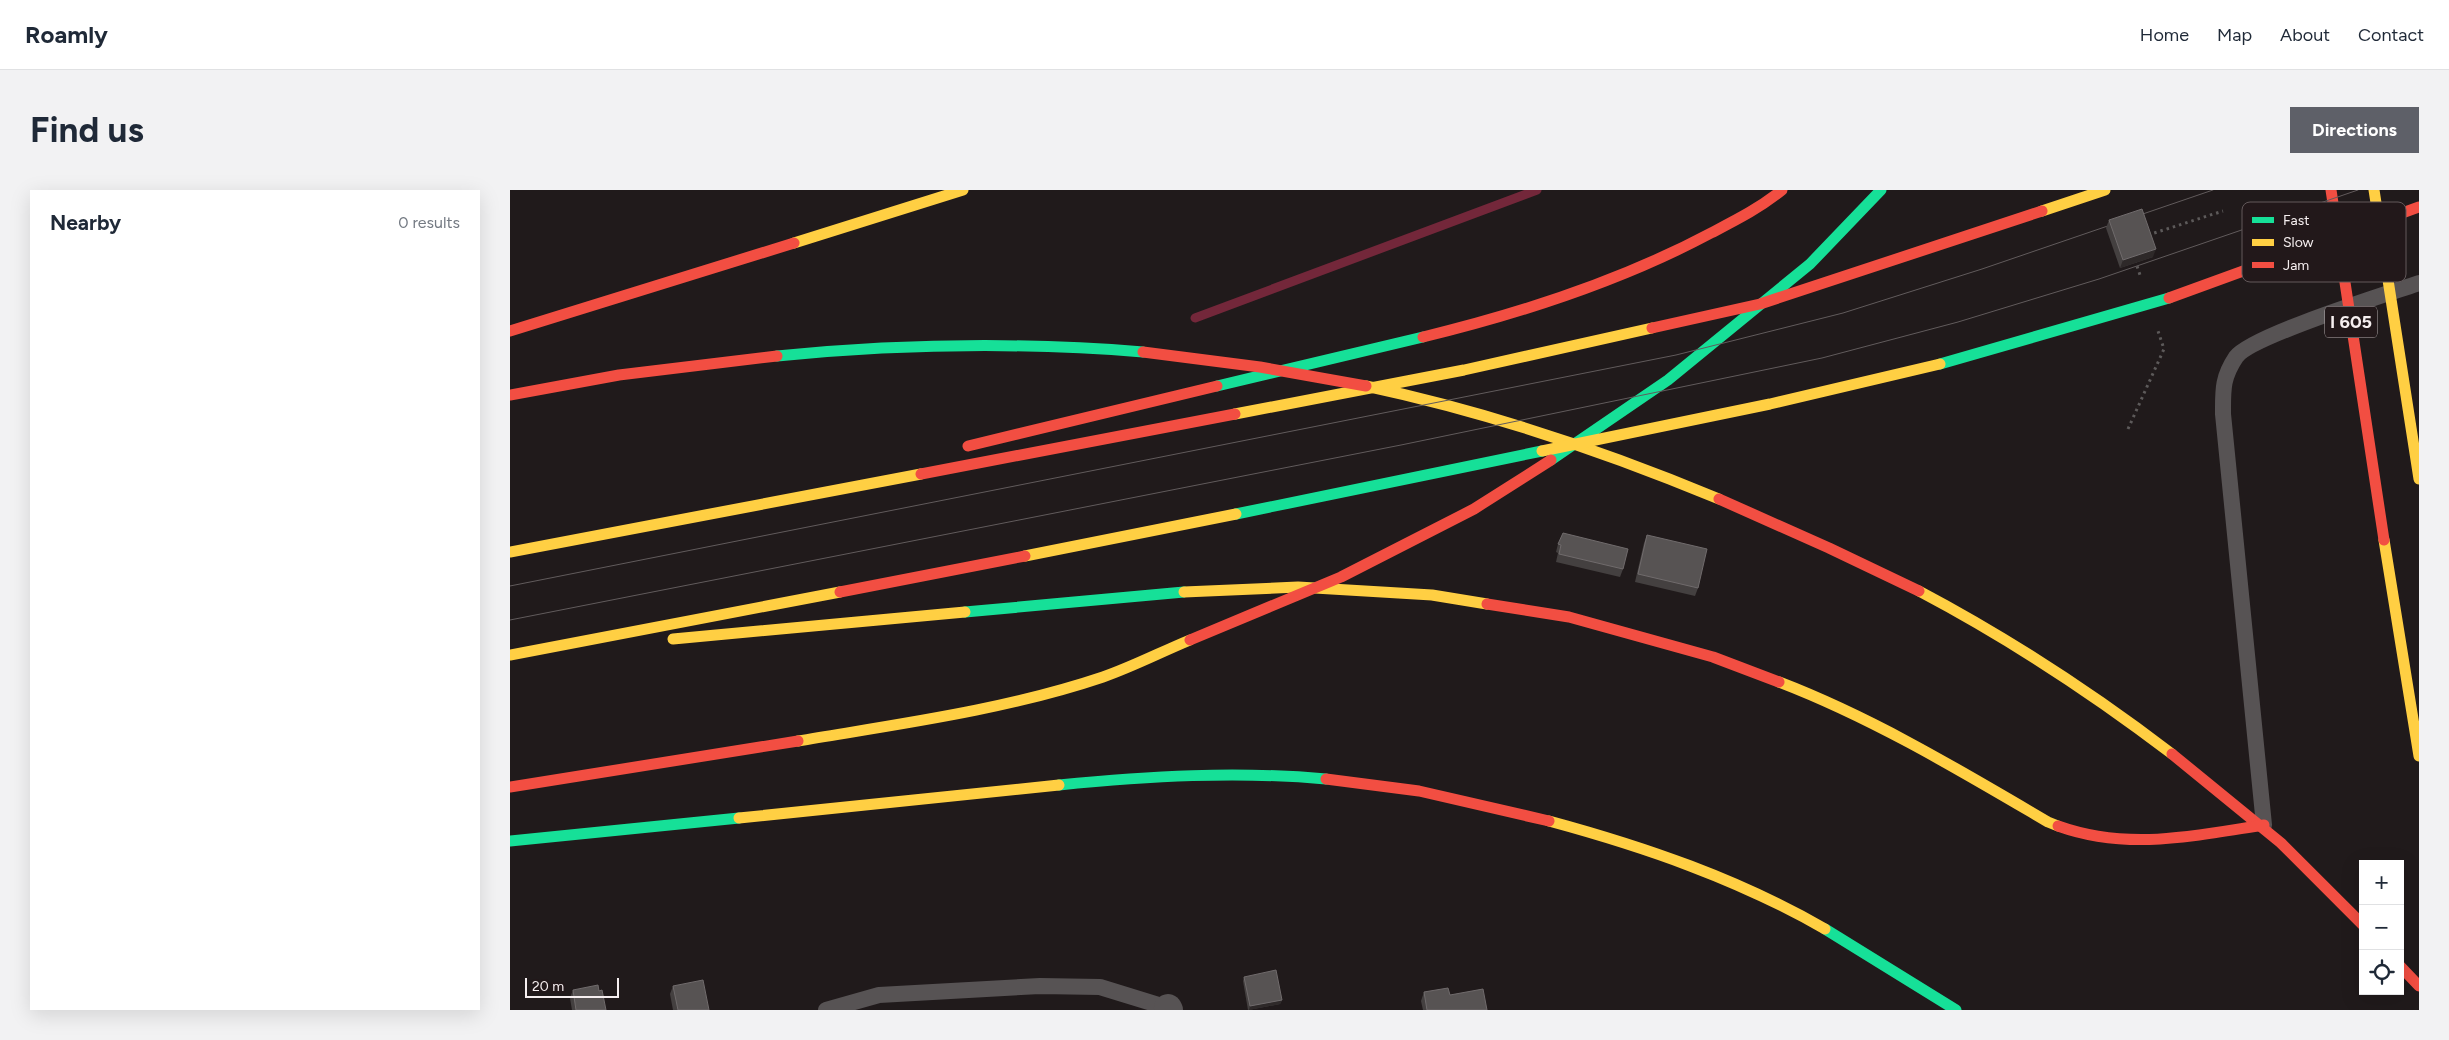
<!DOCTYPE html>
<html lang="en">
<head>
<meta charset="utf-8">
<style>
  body { margin:0; font-family:Figtree,sans-serif; background:#f2f2f3; color:#1f2937 }
  .controls { position:absolute; right:15px; bottom:15px; display:grid; overflow:hidden; border-radius:0px; box-shadow:0 5px 20px #0002 }
  .controls button { width:45px; height:45px; display:grid; place-items:center; padding:0; border:0; border-bottom:1px solid #e0e1e3; background:#fff; color:#1f2937; font:25px sans-serif }
  .scale { position:absolute; left:15px; bottom:12px; width:94px; box-sizing:border-box; padding-left:5px; border:2px solid #f6eff0; border-top:0; font-size:14px; line-height:18px; white-space:nowrap; color:#f6eff0; -webkit-text-stroke:4px #22181a; paint-order:stroke }
  .list { margin:0; padding:0; list-style:none }
  h2 { display:flex; justify-content:space-between; align-items:center; height:65px; margin:0; padding:0 20px; font-size:21px }
  h2 small { font-size:16px; font-weight:400; color:#747a83 }
  .icon { flex:none; width:28px; height:28px; fill:none; stroke:currentColor; stroke-width:2; stroke-linecap:round; stroke-linejoin:round }
  .map { position:relative; flex:none; width:1909px; height:820px; overflow:hidden; border-radius:0px }
  header { display:flex; align-items:center; gap:30px; box-sizing:border-box; height:70px; padding:0 25px; background:#fff; border-bottom:1px solid #e0e1e3 }
  header strong { font-size:24px }
  nav { display:flex; gap:28px; margin-inline-start:auto; font-size:18px }
  .intro { display:flex; align-items:center; justify-content:space-between; box-sizing:border-box; height:120px; padding:0 30px }
  h1 { margin:0; font-size:35px }
  .button { padding:12px 22px; border-radius:0px; background:#5e6068; color:#fff; font-size:18px; font-weight:700 }
  main { display:flex; gap:30px; padding:0 30px }
  aside { flex:1; background:#fff; border-radius:0px; box-shadow:0 5px 20px #0002 }
  .map>svg:first-child { display:block }
</style>
</head>
<body>
<header>
<strong>Roamly</strong>
<nav><a>Home</a><a>Map</a><a>About</a><a>Contact</a></nav>
</header>
<div class="intro"><h1>Find us</h1><a class="button">Directions</a></div>
<main>
<aside>
<h2>Nearby<small>0 results</small></h2>
<ul class="list">
</ul>
</aside>
<div class="map">
<svg width="1909" height="820" viewBox="0 0 1909 820">
  <rect width="100%" height="100%" fill="#201a1b"/>
  <g fill="none" stroke-linecap="round" stroke-linejoin="round">
    <!-- stream -->
    <polyline stroke="#73273a" stroke-width="9" points="685,128 1027,0"/>
    <!-- path -->
    <g stroke="#5d5a5a" stroke-width="3" stroke-dasharray="2.5 4" stroke-linecap="butt">
      <polyline points="1638,45 1713,21"/>
      <polyline points="1625,70 1630,85"/>
      <polyline points="1618,239 1654,159 1648,141"/>
    </g>
    <!-- lane -->
    <g stroke="#575354" stroke-width="16">
      <path d="M1754,635L1713,224C1713,200 1712,188 1726,167C1741,146 1877,104 1909,93"/>
      <polyline points="316,820 369,805 530,796 590,797 658,818"/>
    </g>
    <!-- street -->
    <polyline stroke="#575354" stroke-width="28" points="658,818 659,820"/>
    <!-- fast -->
    <g stroke="#16e098" stroke-width="11">
      <path d="M267,166C389,154 511,152 633,162"/>
      <polyline points="1430,174 1659,108"/>
      <polyline points="707,196 913,147"/>
      <polyline points="1041,270 1158,190 1300,74 1371,0"/>
      <polyline points="726,324 1032,261"/>
      <polyline points="455,422 674,402"/>
      <path d="M549,595C638,586 727,581 816,589"/>
      <polyline points="0,651 229,628"/>
      <polyline points="1315,739 1446,820"/>
    </g>
    <!-- slow -->
    <g stroke="#ffcf43" stroke-width="11">
      <polyline points="1864,0 1909,289"/>
      <polyline points="1532,21 1595,0"/>
      <polyline points="284,53 453,0"/>
      <path d="M856,196C978,222 1094,261 1209,309"/>
      <polyline points="725,224 954,180 1142,138"/>
      <polyline points="1032,261 1260,214 1430,174"/>
      <polyline points="1874,350 1909,566"/>
      <polyline points="0,362 411,284"/>
      <polyline points="515,366 726,324"/>
      <path d="M1409,401C1498,448 1582,503 1662,564"/>
      <polyline points="674,402 788,397 922,405 977,414"/>
      <polyline points="163,449 455,422"/>
      <polyline points="0,465 330,402"/>
      <path d="M1269,492C1363,528 1451,581 1538,632L1548,636"/>
      <path d="M288,551C389,534 495,520 593,487C622,477 651,462 680,450"/>
      <polyline points="229,628 549,595"/>
      <path d="M1039,631C1135,657 1228,689 1315,739"/>
    </g>
    <!-- jam -->
    <g stroke="#f24e42" stroke-width="11">
      <polyline points="1821,0 1874,350"/>
      <polyline points="1659,108 1909,17"/>
      <polyline points="1142,138 1250,114 1532,21"/>
      <polyline points="0,141 284,53"/>
      <path d="M913,147C1012,123 1111,91 1201,43C1226,30 1250,18 1272,0"/>
      <polyline points="633,162 750,177 856,196"/>
      <polyline points="0,205 109,185 267,166"/>
      <polyline points="458,256 707,196"/>
      <polyline points="411,284 725,224"/>
      <polyline points="1209,309 1319,358 1409,401"/>
      <polyline points="330,402 515,366"/>
      <polyline points="977,414 1059,427 1203,467 1269,492"/>
      <polyline points="680,450 831,387 964,319 1041,270"/>
      <polyline points="1662,564 1771,653 1853,735"/>
      <polyline points="816,589 909,601 1039,631"/>
      <polyline points="0,597 288,551"/>
      <path d="M1548,636C1618,661 1683,646 1754,635"/>
      <polyline points="1890,776 1909,796"/>
    </g>
    <!-- tram -->
    <g stroke="#615b5c" stroke-width="1">
      <polyline points="0,396 1166,165 1333,123 1472,79 1703,0"/>
      <polyline points="0,430 891,255 1312,168 1448,132 1589,89 1848,0"/>
    </g>
  </g>
  <!-- wall -->
  <g fill="#444040">
    <polygon points="1599,30 1643,67 1610,78 1596,38"/>
    <polygon points="1137,345 1188,398 1185,406 1125,392 1134,353"/>
    <polygon points="1048,354 1113,379 1110,387 1046,372 1048,363 1046,362"/>
    <polygon points="734,787 772,810 770,814 738,820 733,791"/>
    <polygon points="163,796 199,820 163,820 160,804"/>
    <polygon points="63,800 89,801 96,820 62,820 60,808"/>
    <polygon points="914,802 940,805 977,820 913,820 911,811"/>
  </g>
  <!-- shaded-wall -->
  <g fill="#2e2929">
    <polygon points="1646,59 1643,67 1610,78 1613,70"/>
    <polygon points="772,810 770,814 739,820 740,816"/>
  </g>
  <!-- building -->
  <g fill="#575353" stroke="#706b6c">
    <polygon points="1632,19 1646,59 1613,70 1599,30"/>
    <polygon points="1053,343 1118,359 1113,379 1049,364 1051,355 1048,354"/>
    <polygon points="1137,345 1197,359 1188,398 1128,384"/>
    <polygon points="766,780 772,810 740,816 734,787"/>
    <polygon points="193,790 199,820 168,820 163,796"/>
    <polygon points="88,795 89,801 92,800 96,820 66,820 63,800"/>
    <polygon points="938,798 940,805 973,799 977,820 917,820 914,802"/>
  </g>
  <g text-anchor="middle" dominant-baseline="central" stroke-width="4" stroke-linejoin="round" paint-order="stroke">
    <!-- shield labels -->
    <rect fill="#22181a" stroke="#b6aeb0" stroke-width="1" x="1815" y="116.5" width="52" height="31" rx="4"/>
    <g font-size="18" font-weight="bold" fill="#f6eff0">
      <text x="1841" y="132">I 605</text>
    </g>
  </g>
  <!-- legend -->
  <rect x="1732" y="12" width="164" height="80" rx="8" fill="#22181a" stroke="#62585a" stroke-width="1"/>
  <rect x="1742" y="27" width="22" height="6" fill="#16e098"/>
  <rect x="1742" y="49" width="22" height="7" fill="#ffcf43"/>
  <rect x="1742" y="72" width="22" height="6" fill="#f24e42"/>
  <g font-size="14" fill="#f6eff0">
    <text x="1773" y="35">Fast</text>
    <text x="1773" y="57">Slow</text>
    <text x="1773" y="80">Jam</text>
  </g>
</svg>
<div class="controls">
<button>+</button>
<button>−</button>
<button><svg class="icon" aria-label="locate" viewBox="0 0 24 24"><circle cx="12" cy="12" r="6"/><path d="M12 2v4M12 18v4M2 12h4M18 12h4"/></svg></button>
</div>
<div class="scale">20 m</div>
</div>
</main>
</body>
</html>
